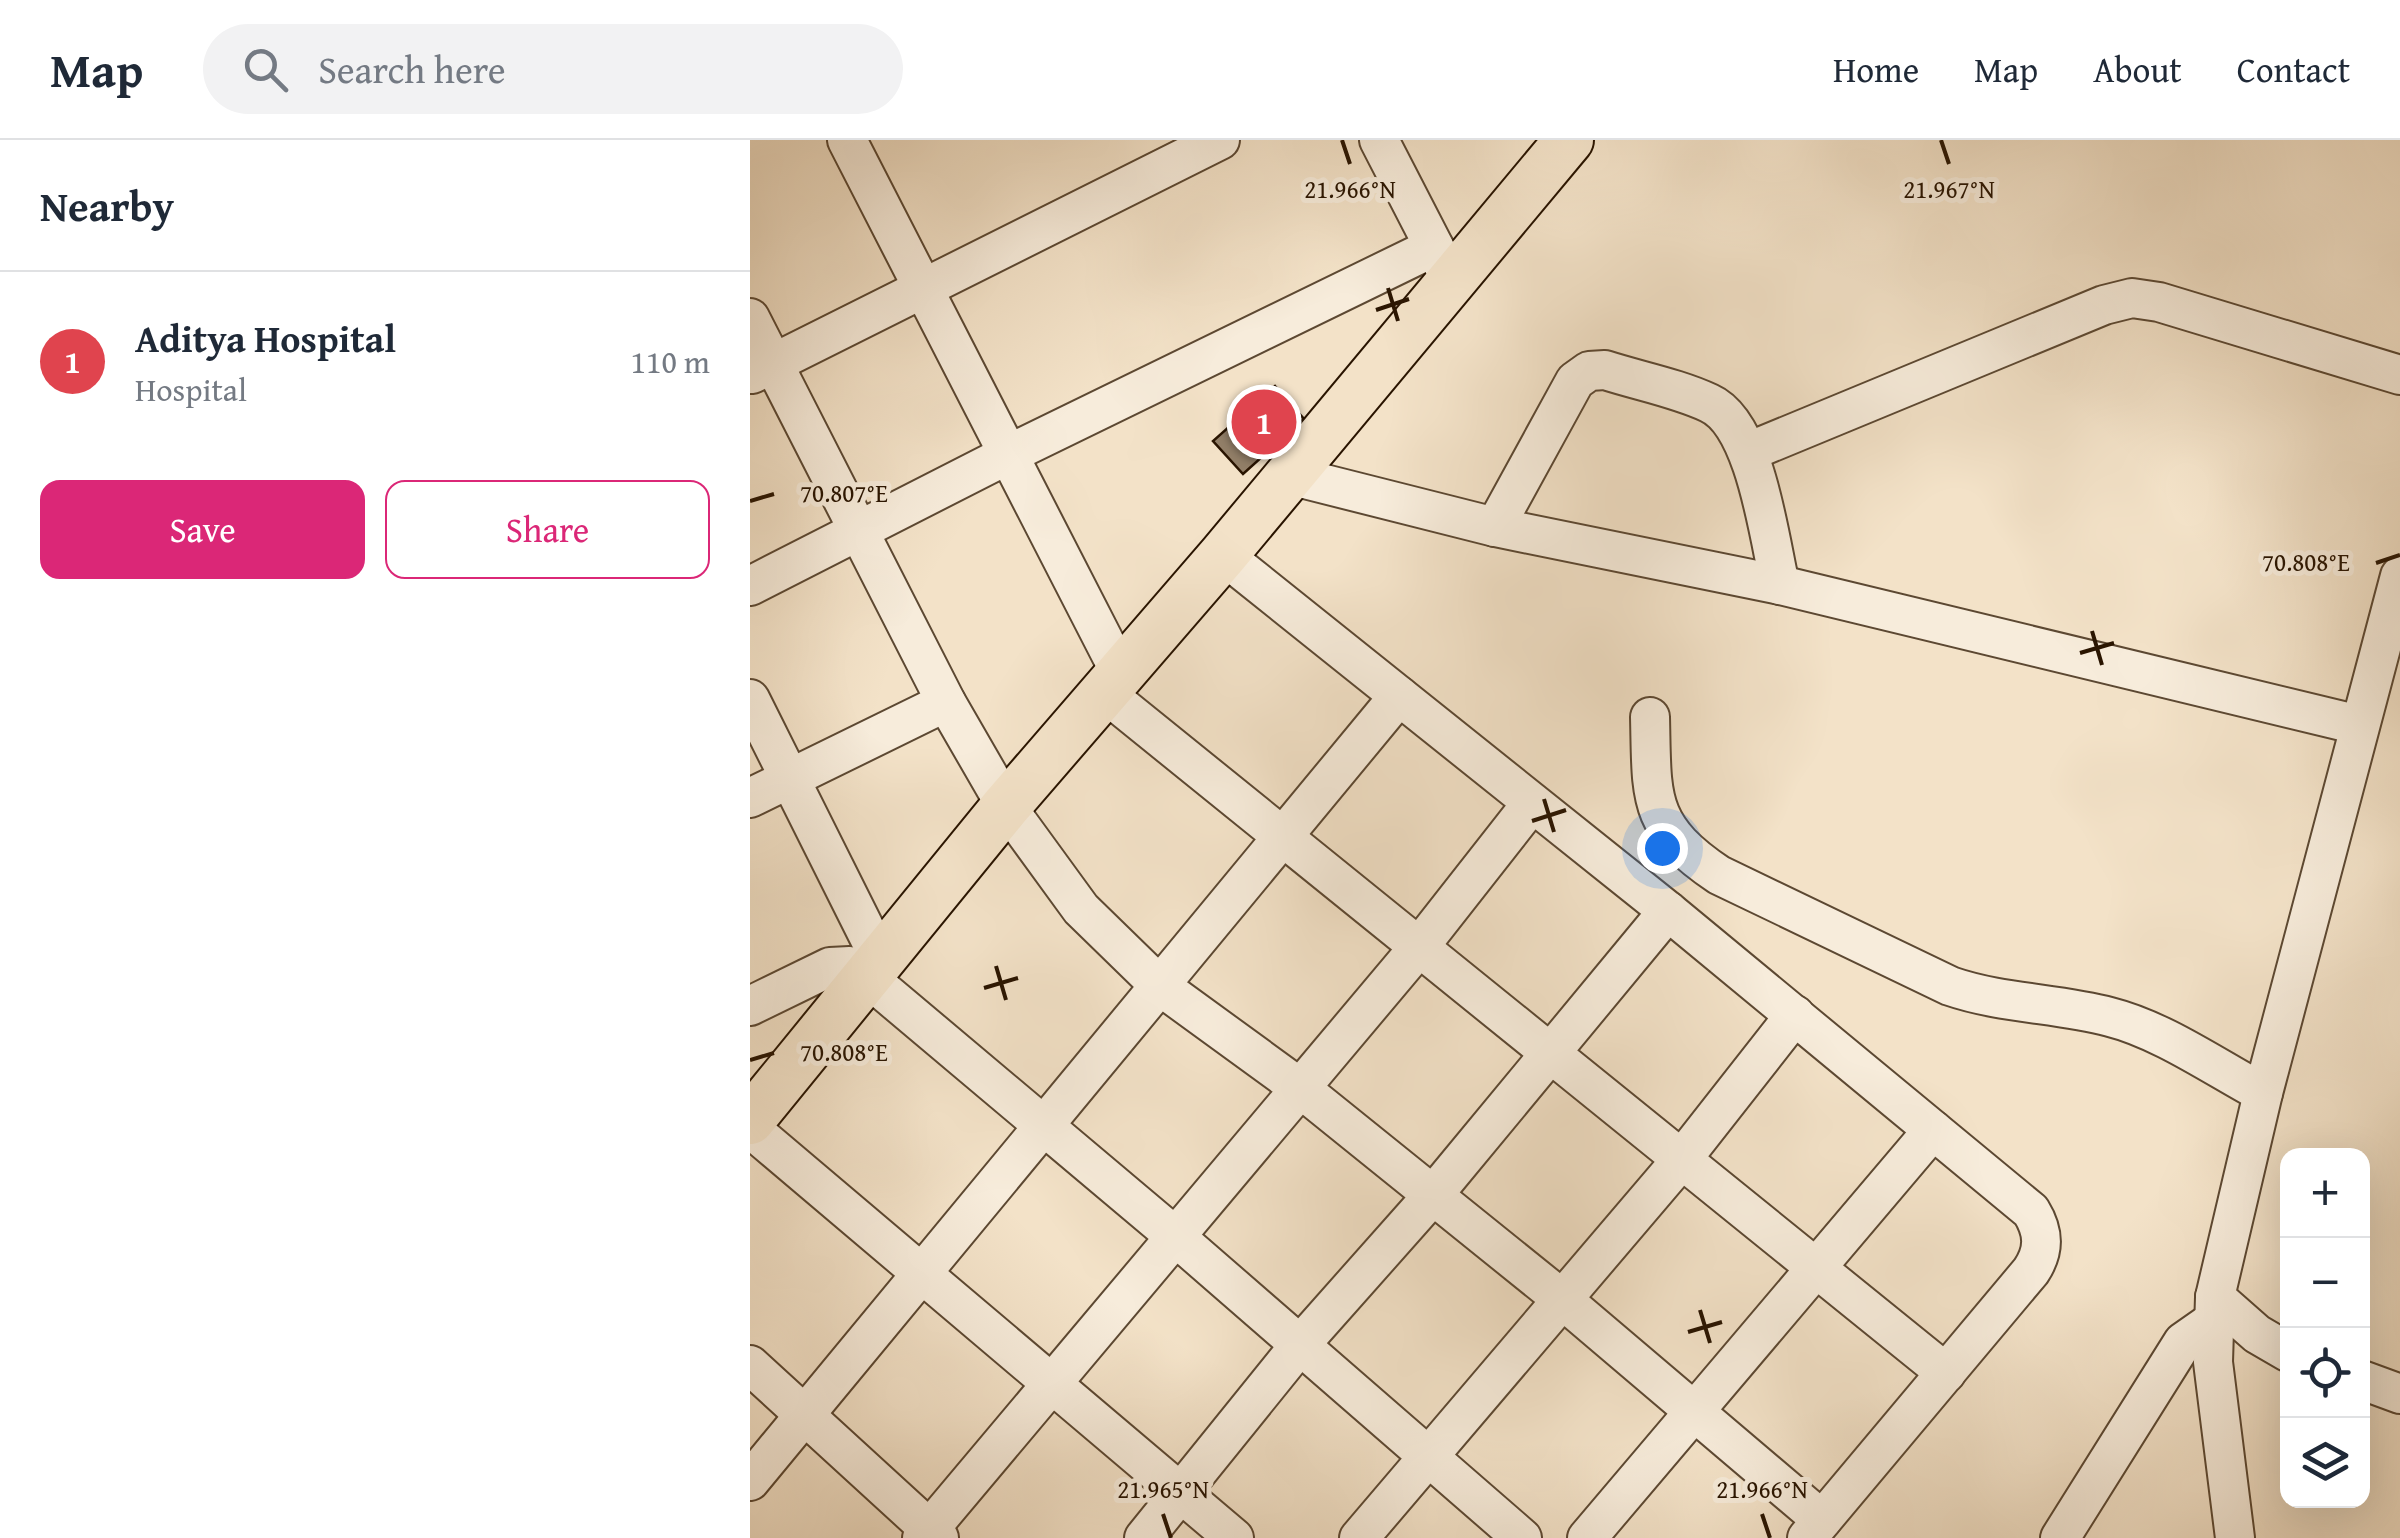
<!DOCTYPE html>
<html lang="en">
<head>
<meta charset="utf-8">
<style>
  body { margin:0; font-family:"Gentium Book Plus",serif; background:#f2f2f3; color:#1f2937 }
  .controls { position:absolute; right:30px; bottom:30px; display:grid; overflow:hidden; border-radius:20px; box-shadow:0 10px 40px #0002 }
  .controls button { width:90px; height:90px; display:grid; place-items:center; padding:0; border:0; border-bottom:2px solid #e0e1e3; background:#fff; color:#1f2937; font:50px sans-serif }
  .you { position:absolute; left:912px; top:708px; width:35px; height:35px; margin:-25px; border:8px solid #fff; border-radius:50%; background:#1a73e8; box-shadow:0 0 0 15px #1a73e833 }
  .badge { display:grid; place-items:center; width:65px; height:65px; border-radius:50%; background:#db2777; color:#fff; font-size:32px; font-weight:700 }
  .pin { position:absolute; translate:-50% -50%; border:5px solid #fff; box-shadow:0 2px 10px #0006 }
  .list { margin:0; padding:0; list-style:none }
  h2 { display:flex; justify-content:space-between; align-items:center; height:130px; margin:0; padding:0 40px; font-size:42px }
  h2 small { font-size:32px; font-weight:400; color:#747a83 }
  .list li { display:grid; grid-template-columns:65px 1fr auto; gap:30px; align-items:center; box-sizing:border-box; height:180px; padding:0 40px; border-top:2px solid #e0e1e3 }
  .list b { display:block; font-size:38px; white-space:nowrap }
  .list p { margin:0; font-size:32px; white-space:nowrap; color:#747a83 }
  .list em { font-size:32px; font-style:normal; color:#747a83 }
  .actions { display:flex; gap:20px; padding:30px 40px }
  .actions a { flex:1; padding:22px 0; border:2px solid #db2777; border-radius:20px; text-align:center; font-size:35px; color:#db2777 }
  .actions .main { background:#db2777; color:#fff }
  .icon { flex:none; width:55px; height:55px; fill:none; stroke:currentColor; stroke-width:2; stroke-linecap:round; stroke-linejoin:round }
  .map { position:relative; flex:none; width:1650px; height:1398px; overflow:hidden }
  header { display:flex; align-items:center; gap:60px; box-sizing:border-box; height:140px; padding:0 50px; background:#fff; border-bottom:2px solid #e0e1e3 }
  header strong { font-size:48px }
  nav { display:flex; gap:55px; margin-inline-start:auto; font-size:35px }
  .search { width:700px; height:90px; background:#f2f2f3; display:flex; align-items:center; gap:25px; box-sizing:border-box; padding:0 35px; border-radius:55px; color:#747a83; font-size:38px }
  main { display:flex }
  aside { flex:1; background:#fff }
  .map>svg:first-child { display:block }
</style>
</head>
<body>
<header>
<strong>Map</strong>
<div class="search"><svg class="icon" aria-label="search" viewBox="0 0 24 24"><circle cx="10" cy="10" r="6"/><path d="M15 15l6 6"/></svg>Search here</div>
<nav><a>Home</a><a>Map</a><a>About</a><a>Contact</a></nav>
</header>
<main>
<aside>
<h2>Nearby<small></small></h2>
<ul class="list">
<li><span class="badge" style="background:#e0444e">1</span><div><b>Aditya Hospital</b><p>Hospital</p></div><em>110 m</em></li>
</ul>
<div class="actions"><a class="main">Save</a><a>Share</a></div>
</aside>
<div class="map">
<svg width="1650" height="1398" viewBox="0 0 1650 1398">
  <rect width="100%" height="100%" fill="#f3e2c8"/>
  <filter id="stains"><feTurbulence type="fractalNoise" baseFrequency=".002" numOctaves="4"/><feColorMatrix values="0 0 0 0 .2 0 0 0 0 .09 0 0 0 0 .02 0 0 0 .5 -.17"/></filter>
  <radialGradient id="worn" r=".72"><stop offset=".6" stop-color="#630" stop-opacity="0"/><stop offset="1" stop-color="#630" stop-opacity=".3"/></radialGradient>
  <!-- building -->
  <polygon fill="#927f68" stroke="#291400" stroke-width="2.5" points="525,246 554,279 493,334 463,301"/>
  <g fill="none" stroke-linecap="round" stroke-linejoin="round">
    <!-- minor casing -->
    <g stroke="#5c4832" stroke-width="42">
      <g id="minor">
        <polyline points="97,0 371,534"/>
        <polyline points="629,0 696,130"/>
        <polyline points="0,178 196,562 256,666 331,769 410,846 550,948 813,1160 1072,1380"/>
        <polyline points="2,234 470,0"/>
        <polyline points="998,312 1354,165 1382,158 1409,162 1650,235"/>
        <polyline points="539,335 745,387 1030,445 1609,585"/>
        <path d="M745,387L825,241L839,231L855,230C889,241 927,248 959,263C1006,284 1019,398 1030,445"/>
        <path d="M473,415L918,771L1281,1071C1294,1092 1295,1110 1281,1131L1057,1398"/>
        <polyline points="0,446 259,314 684,107"/>
        <polyline points="355,553 1196,1233"/>
        <polyline points="0,559 130,819"/>
        <path d="M900,577C902,657 896,686 969,735L1200,846C1252,864 1308,863 1360,877C1412,890 1466,928 1513,953"/>
        <polyline points="0,658 196,562"/>
        <polyline points="0,866 80,827 100,826 117,837 427,1098 772,1398"/>
        <polyline points="0,988 484,1398"/>
        <polyline points="1465,1157 1507,1194 1538,1212"/>
        <polyline points="0,1225 189,1398"/>
        <polyline points="1612,1240 1650,1254"/>
        <polyline points="0,1341 649,556"/>
        <polyline points="172,1398 669,807 782,663"/>
        <polyline points="394,1398 549,1206 683,1055 918,771"/>
        <polyline points="609,1398 932,1019 1045,875"/>
        <polyline points="837,1398 1183,990"/>
        <polyline points="1310,1398 1433,1202 1463,1181"/>
        <polyline points="1485,1398 1463,1222 1465,1157 1513,953 1650,436"/>
      </g>
    </g>
    <!-- major casing -->
    <g stroke="#291400" stroke-width="52">
      <polyline id="major" points="0,980 256,666 473,415 819,0"/>
    </g>
    <!-- minor -->
    <use href="#minor" stroke="#f7ecdb" stroke-width="38"/>
    <!-- major -->
    <use href="#major" stroke="#f3e2c8" stroke-width="48"/>
  </g>
  <!-- ticks -->
  <path fill="none" stroke="#291400" stroke-width="4" d="M592,0L600,24M1191,0L1199,24M638,148L648,181M626,170L659,159M0,361L24,354M1626,423L1650,415M1342,491L1352,525M1330,513L1364,503M794,659L804,692M782,681L816,670M246,826L256,860M234,848L268,838M0,920L24,913M950,1170L960,1203M938,1192L972,1182M413,1374L421,1398M1012,1374L1020,1398"/>
  <g font-size="25" text-anchor="middle" fill="#291400" stroke="#f7ecdb" stroke-width="10" stroke-linejoin="round" paint-order="stroke">
    <text x="600" y="58">21.966°N</text>
    <text x="1199" y="58">21.967°N</text>
    <text x="94" y="362">70.807°E</text>
    <text x="1556" y="431">70.808°E</text>
    <text x="94" y="921">70.808°E</text>
    <text x="413" y="1358">21.965°N</text>
    <text x="1012" y="1358">21.966°N</text>
  </g>
  <rect width="100%" height="100%" filter="url(#stains)"/>
  <rect width="100%" height="100%" fill="url(#worn)"/>
</svg>
<div class="controls">
<button>+</button>
<button>−</button>
<button><svg class="icon" aria-label="locate" viewBox="0 0 24 24"><circle cx="12" cy="12" r="6"/><path d="M12 2v4M12 18v4M2 12h4M18 12h4"/></svg></button>
<button><svg class="icon" aria-label="layers" viewBox="0 0 24 24"><path d="M12 4l9 5-9 5-9-5zM3 14l9 5 9-5"/></svg></button>
</div>
<div class="you"></div>
<div class="pin badge" style="left:514px;top:282px;background:#e0444e">1</div>
</div>
</main>
</body>
</html>
